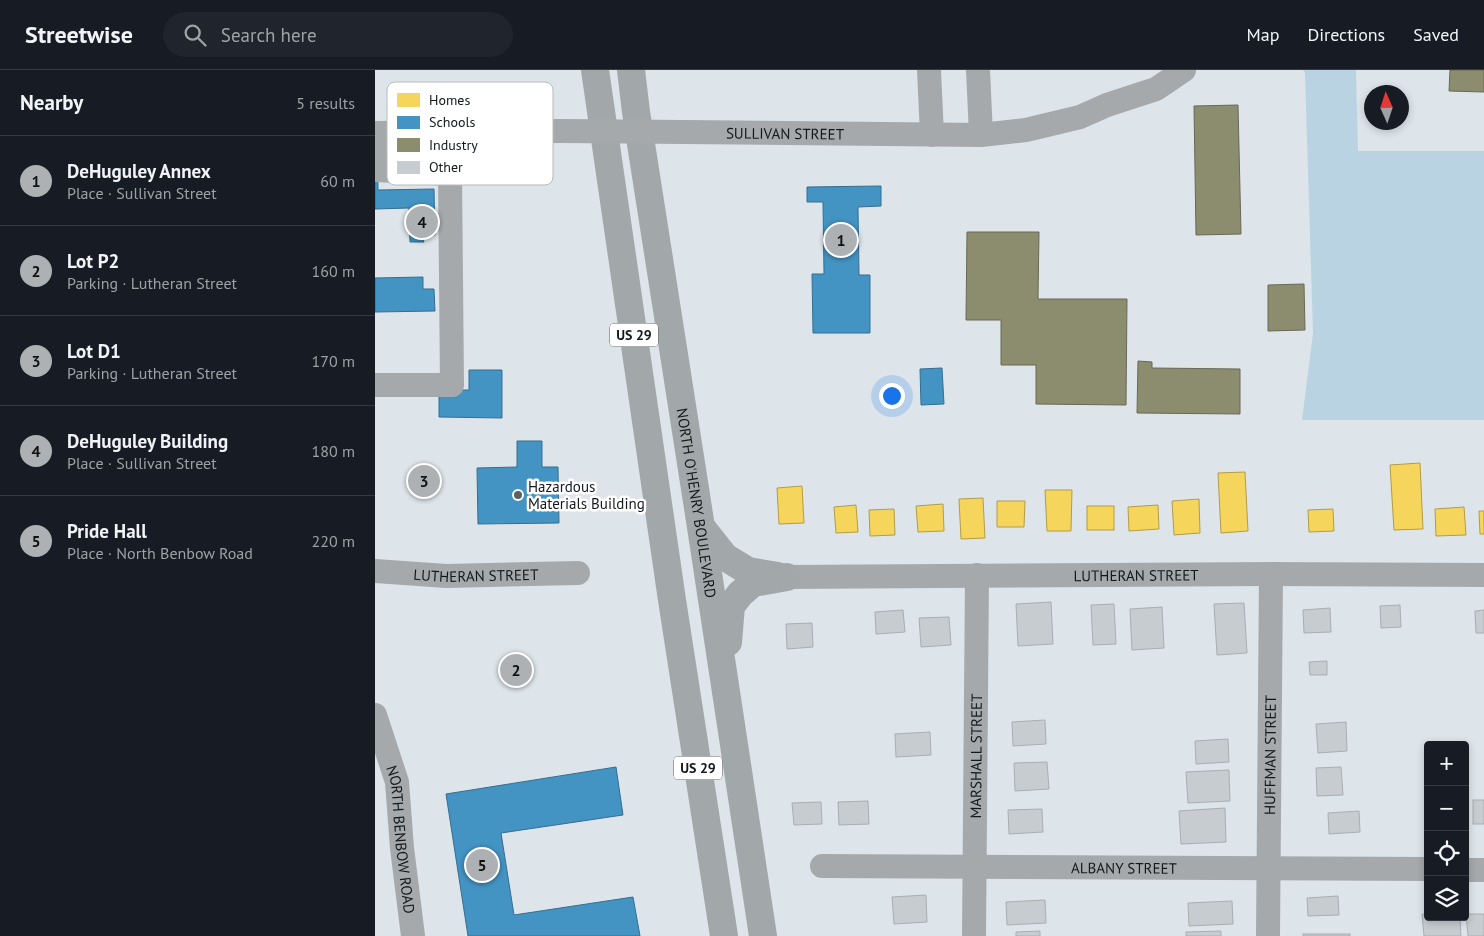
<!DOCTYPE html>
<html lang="en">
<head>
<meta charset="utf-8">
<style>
  body { margin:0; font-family:"PT Sans",sans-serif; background:#20242c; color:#f1f3f6 }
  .controls { position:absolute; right:15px; bottom:15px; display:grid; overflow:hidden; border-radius:5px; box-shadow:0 2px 8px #0003 }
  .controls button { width:45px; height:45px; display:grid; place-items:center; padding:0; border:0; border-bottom:1px solid #363941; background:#171b24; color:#f1f3f6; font:25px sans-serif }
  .compass { position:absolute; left:989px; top:15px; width:45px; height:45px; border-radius:50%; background:#171b24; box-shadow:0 2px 8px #0003; rotate:357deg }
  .you { position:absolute; left:516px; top:325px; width:18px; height:18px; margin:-12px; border:4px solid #fff; border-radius:50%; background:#1a73e8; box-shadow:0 0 0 8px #1a73e833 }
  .badge { display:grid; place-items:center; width:32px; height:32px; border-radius:50%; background:#adb1b4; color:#111; font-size:16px; font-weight:700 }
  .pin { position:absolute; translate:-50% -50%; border:2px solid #fff; box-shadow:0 1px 5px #0006 }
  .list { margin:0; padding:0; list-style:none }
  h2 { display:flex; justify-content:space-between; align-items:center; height:65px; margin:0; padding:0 20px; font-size:21px }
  h2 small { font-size:16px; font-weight:400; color:#9ea1a6 }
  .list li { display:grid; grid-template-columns:32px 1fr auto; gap:15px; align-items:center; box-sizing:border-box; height:90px; padding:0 20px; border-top:1px solid #363941 }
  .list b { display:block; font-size:19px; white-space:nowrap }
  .list p { margin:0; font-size:16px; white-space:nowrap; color:#9ea1a6 }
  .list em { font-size:16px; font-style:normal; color:#9ea1a6 }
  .icon { flex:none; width:28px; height:28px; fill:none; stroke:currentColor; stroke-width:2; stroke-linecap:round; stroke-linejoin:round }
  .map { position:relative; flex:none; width:1109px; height:866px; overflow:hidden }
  header { display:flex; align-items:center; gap:30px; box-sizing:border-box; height:70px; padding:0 25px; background:#171b24; border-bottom:1px solid #363941 }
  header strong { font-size:24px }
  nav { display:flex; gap:28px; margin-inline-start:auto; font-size:18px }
  .search { width:350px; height:45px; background:#20242c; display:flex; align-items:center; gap:12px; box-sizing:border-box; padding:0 18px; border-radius:28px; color:#9ea1a6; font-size:19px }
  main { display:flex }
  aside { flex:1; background:#171b24 }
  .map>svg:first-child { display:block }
</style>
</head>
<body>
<header>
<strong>Streetwise</strong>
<div class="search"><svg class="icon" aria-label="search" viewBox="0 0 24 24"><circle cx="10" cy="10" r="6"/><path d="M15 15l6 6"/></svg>Search here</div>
<nav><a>Map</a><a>Directions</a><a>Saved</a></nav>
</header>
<main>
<aside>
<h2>Nearby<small>5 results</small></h2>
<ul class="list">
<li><span class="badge">1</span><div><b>DeHuguley Annex</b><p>Place · Sullivan Street</p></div><em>60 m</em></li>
<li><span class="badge">2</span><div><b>Lot P2</b><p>Parking · Lutheran Street</p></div><em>160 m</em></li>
<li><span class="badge">3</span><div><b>Lot D1</b><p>Parking · Lutheran Street</p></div><em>170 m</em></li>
<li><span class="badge">4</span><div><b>DeHuguley Building</b><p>Place · Sullivan Street</p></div><em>180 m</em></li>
<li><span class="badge">5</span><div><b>Pride Hall</b><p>Place · North Benbow Road</p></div><em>220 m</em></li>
</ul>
</aside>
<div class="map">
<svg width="1109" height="866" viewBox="0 0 1109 866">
  <rect width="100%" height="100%" fill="#dde5ea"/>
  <!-- green -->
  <polygon fill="#bad3e3" points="928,0 981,0 983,81 1109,81 1109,350 927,350 938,263 930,3"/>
  <!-- homes -->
  <g fill="#f6d55c" stroke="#b29c48">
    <polygon points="1045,393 1048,459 1019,460 1015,395"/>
    <polygon points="870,402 873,461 846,463 843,403"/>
    <polygon points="427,416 429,453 404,454 402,418"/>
    <polygon points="670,420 697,420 696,461 672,461"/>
    <polygon points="608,428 610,468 586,469 584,429"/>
    <polygon points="824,429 825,463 799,465 797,431"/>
    <polygon points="622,431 650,431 649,457 622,457"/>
    <polygon points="568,434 569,461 543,462 541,436"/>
    <polygon points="481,435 483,462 461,463 459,437"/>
    <polygon points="783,435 784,459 754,461 753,437"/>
    <rect x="712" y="436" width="27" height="24"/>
    <polygon points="1089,437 1091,465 1061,466 1060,439"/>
    <polygon points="519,439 520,465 495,466 494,440"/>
    <polygon points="958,439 959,461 934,462 933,440"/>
    <polygon points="1104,441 1109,441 1109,464 1105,464"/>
  </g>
  <!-- schools -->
  <g fill="#4393c3" stroke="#356e91">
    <polygon points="0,107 3,107 3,120 59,119 60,165 47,165 49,172 35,172 34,138 0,139"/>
    <polygon points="506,116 506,136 483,137 484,205 495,205 495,263 438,263 437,204 449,204 448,132 432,132 432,117"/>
    <polygon points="48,207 48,219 59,219 60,241 0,242 0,208"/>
    <polygon points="567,298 569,334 546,335 545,299"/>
    <polygon points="94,300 127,300 127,348 64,347 64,320 94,320"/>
    <polygon points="142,371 167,371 167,397 183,397 184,453 103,454 102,398 142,397"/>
    <polygon points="241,697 248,745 126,763 139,845 258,827 265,866 93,866 71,724"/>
  </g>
  <!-- industry -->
  <g fill="#8c8c6e" stroke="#686955">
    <polygon points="1075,0 1109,0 1109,22 1074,21"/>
    <polygon points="863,35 866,164 821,165 819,36"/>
    <polygon points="592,162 664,162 663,229 752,229 751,335 661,334 661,295 626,295 626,250 591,250"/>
    <polygon points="929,214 930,260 893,261 893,215"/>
    <polygon points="763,291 777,292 777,298 865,299 865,344 762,343"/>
  </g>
  <!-- building -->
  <g fill="#c6ccd0" stroke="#a8aeb1">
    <polygon points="676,532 678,574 643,576 641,534"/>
    <polygon points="869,533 872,583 842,585 839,534"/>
    <polygon points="739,534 741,574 718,575 716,535"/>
    <polygon points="1025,535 1026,557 1006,558 1005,536"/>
    <polygon points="787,537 789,578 757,580 755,539"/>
    <polygon points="955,538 956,562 929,563 928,540"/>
    <polygon points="528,540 530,562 501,564 500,542"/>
    <polygon points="1109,540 1109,563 1101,563 1100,541"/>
    <polygon points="574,547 576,575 546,577 544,548"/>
    <polygon points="437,553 438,577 412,579 411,554"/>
    <polygon points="952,591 952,605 935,605 934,592"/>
    <polygon points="670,650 671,674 638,676 637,652"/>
    <polygon points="971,652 972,681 943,683 941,654"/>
    <polygon points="555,662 556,685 521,687 520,664"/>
    <polygon points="853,669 854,692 821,694 820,671"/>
    <polygon points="672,692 674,719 640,721 639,693"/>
    <polygon points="966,697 968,725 942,726 941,698"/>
    <polygon points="854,700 855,731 813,733 811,702"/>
    <rect x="1050" y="717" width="3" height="40"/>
    <rect x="1098" y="730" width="11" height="24"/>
    <polygon points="493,731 494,754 464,755 463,732"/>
    <polygon points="446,732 447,754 419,755 417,733"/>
    <polygon points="850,738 851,772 806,774 804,741"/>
    <polygon points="667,739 668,762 634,764 633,740"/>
    <polygon points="984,741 985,762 954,764 953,743"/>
    <polygon points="551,825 552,852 519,854 517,827"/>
    <polygon points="963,826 964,845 933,846 932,828"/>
    <polygon points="670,830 671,853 632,855 631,832"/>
    <polygon points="857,831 858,854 814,856 813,833"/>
    <polygon points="1047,844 1053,844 1053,847 1085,847 1086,866 1049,866"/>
    <polygon points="1091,844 1109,844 1109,866 1093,866"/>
    <polygon points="665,861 665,866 641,866 641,862"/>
    <polygon points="846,861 846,866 811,866 811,862"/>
    <rect x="928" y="864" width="47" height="2"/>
  </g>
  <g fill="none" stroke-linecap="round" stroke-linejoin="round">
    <!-- minor -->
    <g stroke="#a6a9ac" stroke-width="24">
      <polyline points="554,0 557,65"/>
      <polyline points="603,0 606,65"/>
      <path id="s1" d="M309,62L606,65L651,60L705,47L732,35L781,19L809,0"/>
      <polyline points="0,63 1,100 75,104 77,315 0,315"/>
      <polyline points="0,63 186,61"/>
      <path id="s2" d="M0,501L71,506L203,503"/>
      <path id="s3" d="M412,507L896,504L1109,505"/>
      <path id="s4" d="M0,645L22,712L27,778L38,866"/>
      <path id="s5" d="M447,796L1053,799"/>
      <polyline points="1090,800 1109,800"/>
      <path id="s6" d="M599,866L602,505"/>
      <path id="s7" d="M893,866L896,504"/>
    </g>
    <!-- highway -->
    <g stroke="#a2a8aa" stroke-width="28">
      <polyline points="220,0 297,530 349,866"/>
      <path id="s8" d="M256,0L261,42L326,457L388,866"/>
      <polyline points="327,458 350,487 373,501 403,506"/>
      <polyline points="353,572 356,536 365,524 378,513 412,507"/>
    </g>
    <!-- minor-bridge -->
    <polyline stroke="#a6a9ac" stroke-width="24" points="186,61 309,62"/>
  </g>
  <!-- markers -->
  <circle fill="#5a6063" stroke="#fff" stroke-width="2" cx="143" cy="425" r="5"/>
  <g text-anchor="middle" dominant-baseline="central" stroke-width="5" stroke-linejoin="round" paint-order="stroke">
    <!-- shield labels -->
    <g fill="#fff" stroke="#5a5d5f" stroke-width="1">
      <rect x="235" y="253.5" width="48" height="23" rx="4"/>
      <rect x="299" y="686.5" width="48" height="23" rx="4"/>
    </g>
    <g font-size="14" font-weight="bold" fill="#13181b">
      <text x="259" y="265">US 29</text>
      <text x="323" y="698">US 29</text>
    </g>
    <!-- street labels -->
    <g font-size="15" fill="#13181b" stroke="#fff">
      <text stroke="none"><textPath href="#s1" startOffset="101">SULLIVAN STREET</textPath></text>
      <text stroke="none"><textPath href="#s8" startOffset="438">NORTH O'HENRY BOULEVARD</textPath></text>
      <text stroke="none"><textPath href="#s2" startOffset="101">LUTHERAN STREET</textPath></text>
      <text stroke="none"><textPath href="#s3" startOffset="349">LUTHERAN STREET</textPath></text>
      <text stroke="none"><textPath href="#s7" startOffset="181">HUFFMAN STREET</textPath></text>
      <text stroke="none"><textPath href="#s6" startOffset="180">MARSHALL STREET</textPath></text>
      <text stroke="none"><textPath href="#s4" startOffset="128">NORTH BENBOW ROAD</textPath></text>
      <text stroke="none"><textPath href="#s5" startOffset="302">ALBANY STREET</textPath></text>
    </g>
    <!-- poi labels -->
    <g font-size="15" fill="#13181b" stroke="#fff" text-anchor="start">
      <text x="153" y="416">Hazardous<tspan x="153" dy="17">Materials Building</tspan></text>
    </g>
  </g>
  <!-- legend -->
  <rect x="12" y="12" width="166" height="103" rx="8" fill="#fff" stroke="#b8babb" stroke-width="1"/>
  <rect x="22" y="23" width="23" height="14" fill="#f6d55c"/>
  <rect x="22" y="46" width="23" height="13" fill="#4393c3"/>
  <rect x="22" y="68" width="23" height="14" fill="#8c8c6e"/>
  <rect x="22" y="91" width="23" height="13" fill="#c6ccd0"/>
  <g font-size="14" fill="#13181b">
    <text x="54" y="35">Homes</text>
    <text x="54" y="57">Schools</text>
    <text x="54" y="80">Industry</text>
    <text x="54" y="102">Other</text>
  </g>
</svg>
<div class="controls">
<button>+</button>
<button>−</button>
<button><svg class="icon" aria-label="locate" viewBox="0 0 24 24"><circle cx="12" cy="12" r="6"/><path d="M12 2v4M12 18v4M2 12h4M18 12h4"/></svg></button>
<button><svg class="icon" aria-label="layers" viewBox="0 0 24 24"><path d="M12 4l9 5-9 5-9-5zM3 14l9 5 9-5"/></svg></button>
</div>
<svg class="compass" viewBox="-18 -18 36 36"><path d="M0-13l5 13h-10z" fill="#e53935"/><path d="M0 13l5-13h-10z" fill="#9ea1a6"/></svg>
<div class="you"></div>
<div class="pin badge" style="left:466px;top:170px">1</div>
<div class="pin badge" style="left:141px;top:600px">2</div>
<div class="pin badge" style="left:49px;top:411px">3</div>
<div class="pin badge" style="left:47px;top:152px">4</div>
<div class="pin badge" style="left:107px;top:795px">5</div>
</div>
</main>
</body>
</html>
